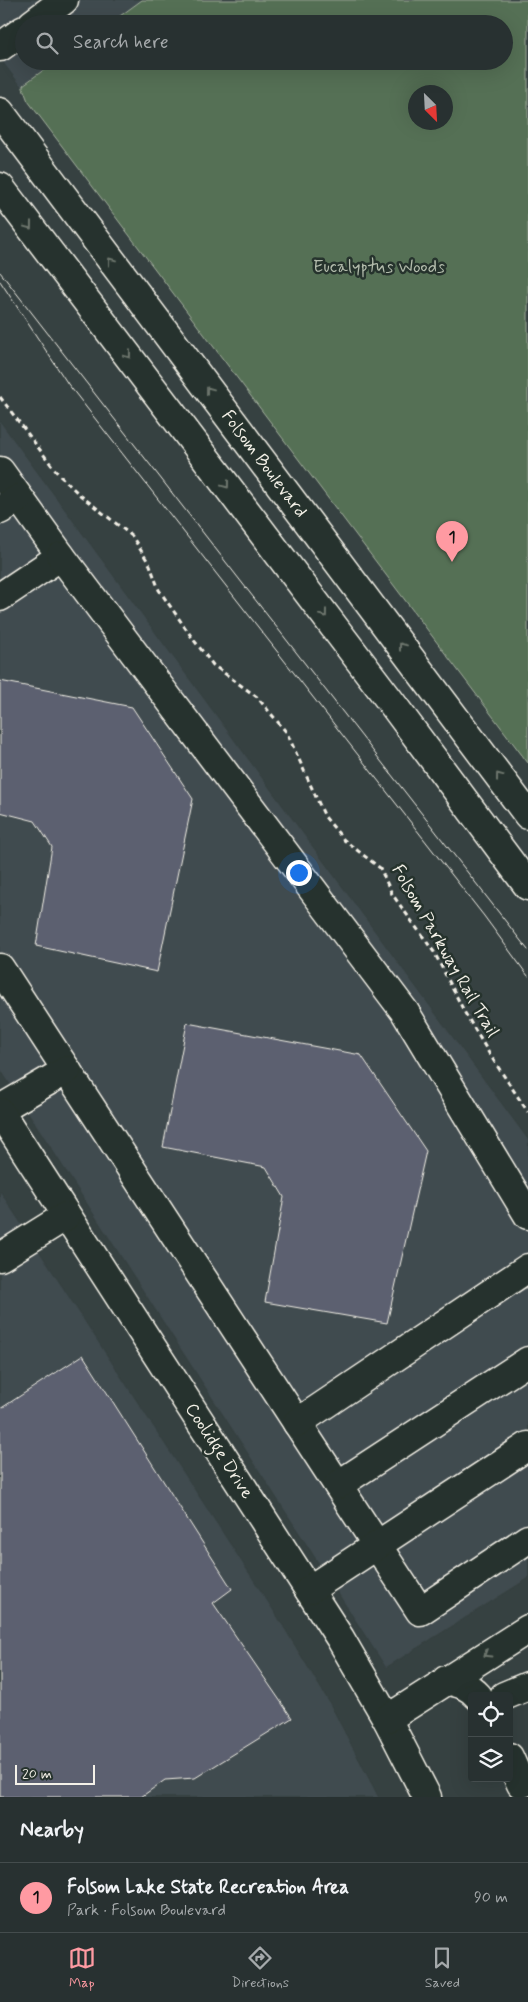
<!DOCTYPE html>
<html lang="en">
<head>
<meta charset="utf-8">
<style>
  body { margin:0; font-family:Mynerve,sans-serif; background:#303939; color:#f1f3f6 }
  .controls { position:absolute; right:15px; bottom:15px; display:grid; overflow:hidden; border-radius:5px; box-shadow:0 5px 20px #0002 }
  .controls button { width:45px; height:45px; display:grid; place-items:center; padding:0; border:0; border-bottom:1px solid #444c4d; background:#283131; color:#f1f3f6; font:25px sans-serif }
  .compass { position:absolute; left:408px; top:85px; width:45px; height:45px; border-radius:50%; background:#283131; box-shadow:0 5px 20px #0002; rotate:156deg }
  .scale { position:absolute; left:15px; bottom:12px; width:80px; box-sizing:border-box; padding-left:5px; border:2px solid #f4f1e8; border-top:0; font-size:14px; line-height:18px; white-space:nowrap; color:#f4f1e8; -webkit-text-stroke:4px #26332d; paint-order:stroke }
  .you { position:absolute; left:298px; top:872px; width:18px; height:18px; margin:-12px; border:4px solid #fff; border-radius:50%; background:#1a73e8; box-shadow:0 0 0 8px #1a73e833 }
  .badge { display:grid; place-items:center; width:32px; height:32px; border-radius:50%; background:#ff9aa2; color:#111; font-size:16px; font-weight:700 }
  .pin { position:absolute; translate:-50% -41px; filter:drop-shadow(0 1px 2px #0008) }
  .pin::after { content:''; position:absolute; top:26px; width:18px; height:15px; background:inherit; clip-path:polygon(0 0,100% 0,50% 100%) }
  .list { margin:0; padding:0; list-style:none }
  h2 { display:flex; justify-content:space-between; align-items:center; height:65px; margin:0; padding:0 20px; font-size:21px }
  h2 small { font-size:16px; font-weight:400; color:#a5a9ab }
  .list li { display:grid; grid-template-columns:32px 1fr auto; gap:15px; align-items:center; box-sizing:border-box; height:70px; padding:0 20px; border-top:1px solid #444c4d }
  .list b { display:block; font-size:19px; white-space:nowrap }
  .list p { margin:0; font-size:16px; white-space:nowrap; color:#a5a9ab }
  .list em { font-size:16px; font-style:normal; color:#a5a9ab }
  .icon { flex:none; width:28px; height:28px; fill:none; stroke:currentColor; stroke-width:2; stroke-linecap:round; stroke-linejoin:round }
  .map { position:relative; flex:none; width:528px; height:1797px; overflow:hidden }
  .search { position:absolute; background:#283131; box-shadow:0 5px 20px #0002; left:15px; right:15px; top:15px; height:55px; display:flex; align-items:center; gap:12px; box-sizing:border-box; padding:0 18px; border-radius:28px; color:#a5a9ab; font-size:19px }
  .sheet { height:135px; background:#283131 }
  nav { display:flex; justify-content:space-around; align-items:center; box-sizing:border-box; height:70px; border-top:1px solid #444c4d; background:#283131; font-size:14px; color:#a5a9ab }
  nav a { display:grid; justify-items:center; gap:2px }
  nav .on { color:#ff9aa2 }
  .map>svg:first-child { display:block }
</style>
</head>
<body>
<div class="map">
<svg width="528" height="1797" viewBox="0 0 528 1797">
  <rect width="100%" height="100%" fill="#364141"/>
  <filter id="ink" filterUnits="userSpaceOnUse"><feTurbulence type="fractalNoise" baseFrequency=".02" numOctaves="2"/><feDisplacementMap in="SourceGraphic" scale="10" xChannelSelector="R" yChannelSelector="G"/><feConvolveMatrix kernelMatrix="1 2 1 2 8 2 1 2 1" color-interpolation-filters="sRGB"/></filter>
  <g filter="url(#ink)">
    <!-- built -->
    <g fill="#414b4f">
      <polygon points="0,0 144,0 111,24 24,24 24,61 59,61 23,88 0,58"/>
      <polygon points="0,422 528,1140 528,1578 386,1667 0,1068"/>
      <polygon points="0,1192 276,1615 328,1701 378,1797 0,1797"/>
    </g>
    <!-- green -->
    <path fill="#556f55" stroke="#a4b09e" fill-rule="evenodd" d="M142,0H528V763L28,101L23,88V85L56,61H504V24H109ZM416,92H446V122H416Z"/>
    <!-- building -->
    <g fill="#5b616f" stroke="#f4f1e8">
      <polygon points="0,681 132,707 193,799 157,972 36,946 52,847 35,821 0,812"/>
      <polygon points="187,1023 361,1055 426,1151 387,1323 265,1302 284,1197 266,1167 163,1147"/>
      <polygon points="83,1355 232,1589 213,1603 292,1718 195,1778 165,1780 141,1797 0,1797 0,1409"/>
    </g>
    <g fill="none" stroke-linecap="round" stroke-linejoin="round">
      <!-- minor casing -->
      <g stroke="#f4f1e8" stroke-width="31">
        <g id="minor">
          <polyline points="32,24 64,0"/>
          <polyline points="0,47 24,30"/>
          <polyline points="0,471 61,556 0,597"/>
          <polyline points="0,510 19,498"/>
          <polyline points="61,556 405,1012 528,1215"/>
          <polyline points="0,968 420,1611 528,1539"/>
          <polyline points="0,1109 67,1070"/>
          <polyline points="0,1112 340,1638 387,1719 427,1797"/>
          <polyline points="0,1257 66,1216"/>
          <polyline points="297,1423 528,1268"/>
          <polyline points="338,1485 528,1361"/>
          <polyline points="309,1590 528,1446"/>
          <path d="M446,1680C460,1683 468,1685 478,1696"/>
          <polyline points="504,1696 528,1686"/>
          <polyline points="387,1719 528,1629"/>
          <polyline points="509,1757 521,1784 528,1781"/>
        </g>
      </g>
      <!-- major casing -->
      <g stroke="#f4f1e8" stroke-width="31">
        <g id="major">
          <polyline points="0,112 528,815"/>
          <polyline points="0,187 388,698 528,886"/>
        </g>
      </g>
      <!-- path -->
      <polyline stroke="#f4f1e8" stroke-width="3" stroke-dasharray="5 4" stroke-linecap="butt" points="0,397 59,475 80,495 132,536 150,565 159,590 193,639 213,665 257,697 287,733 325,817 344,840 380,868 392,894 434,952 465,1013 490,1055 528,1112"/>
      <!-- minor -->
      <use href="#minor" stroke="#26332d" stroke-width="28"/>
      <!-- major -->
      <use href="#major" stroke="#26332d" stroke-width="28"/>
      <!-- tram -->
      <g stroke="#f4f1e8" stroke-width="1">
        <polyline points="0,272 528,950"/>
        <polyline points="0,281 68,384 484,916 528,976"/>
      </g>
    </g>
    <!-- one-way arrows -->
    <defs><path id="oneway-chevron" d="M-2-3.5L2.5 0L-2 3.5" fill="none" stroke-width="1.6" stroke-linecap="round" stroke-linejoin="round" transform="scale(1.25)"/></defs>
    <g stroke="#6e766e">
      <use href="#oneway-chevron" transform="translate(29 226) rotate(53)"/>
      <use href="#oneway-chevron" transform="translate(111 261) rotate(-127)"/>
      <use href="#oneway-chevron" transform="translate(128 355) rotate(53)"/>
      <use href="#oneway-chevron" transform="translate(209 390) rotate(-127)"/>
      <use href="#oneway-chevron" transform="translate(226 485) rotate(53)"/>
      <use href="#oneway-chevron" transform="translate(324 614) rotate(53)"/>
      <use href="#oneway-chevron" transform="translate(402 646) rotate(-127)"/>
      <use href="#oneway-chevron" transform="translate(499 776) rotate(-127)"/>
      <use href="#oneway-chevron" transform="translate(487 1654) rotate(148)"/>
    </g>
  </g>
  <g text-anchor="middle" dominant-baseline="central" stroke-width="5" stroke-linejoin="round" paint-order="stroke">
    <!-- park labels -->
    <g font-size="18" fill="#b4bdad" stroke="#26332d">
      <text x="379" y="267">Eucalyptus Woods</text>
    </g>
    <!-- street labels -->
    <g font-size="18" fill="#f4f1e8" stroke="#26332d">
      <text transform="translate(264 464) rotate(53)">Folsom Boulevard</text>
      <text transform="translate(445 951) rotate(60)">Folsom Parkway Rail Trail</text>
      <text transform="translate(219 1451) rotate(57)">Coolidge Drive</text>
    </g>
  </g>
</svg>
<div class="controls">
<button><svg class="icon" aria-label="locate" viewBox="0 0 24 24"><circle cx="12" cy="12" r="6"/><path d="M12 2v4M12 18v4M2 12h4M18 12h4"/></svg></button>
<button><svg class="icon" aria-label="layers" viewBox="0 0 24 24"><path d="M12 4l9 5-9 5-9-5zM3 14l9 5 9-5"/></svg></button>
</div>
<svg class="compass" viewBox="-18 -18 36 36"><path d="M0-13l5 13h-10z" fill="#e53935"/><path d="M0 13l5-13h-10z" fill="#a5a9ab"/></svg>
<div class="scale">20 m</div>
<div class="you"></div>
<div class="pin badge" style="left:452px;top:562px">1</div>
<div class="search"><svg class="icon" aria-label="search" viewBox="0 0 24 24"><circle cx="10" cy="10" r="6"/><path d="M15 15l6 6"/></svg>Search here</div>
</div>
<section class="sheet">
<h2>Nearby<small></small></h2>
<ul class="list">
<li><span class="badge">1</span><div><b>Folsom Lake State Recreation Area</b><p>Park · Folsom Boulevard</p></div><em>90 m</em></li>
</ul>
</section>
<nav>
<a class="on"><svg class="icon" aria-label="map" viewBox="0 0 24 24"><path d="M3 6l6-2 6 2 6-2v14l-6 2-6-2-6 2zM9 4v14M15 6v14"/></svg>Map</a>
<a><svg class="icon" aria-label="directions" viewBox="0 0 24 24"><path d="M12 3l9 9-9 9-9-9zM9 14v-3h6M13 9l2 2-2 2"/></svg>Directions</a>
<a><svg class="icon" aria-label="saved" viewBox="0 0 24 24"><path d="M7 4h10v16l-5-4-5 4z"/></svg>Saved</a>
</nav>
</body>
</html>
